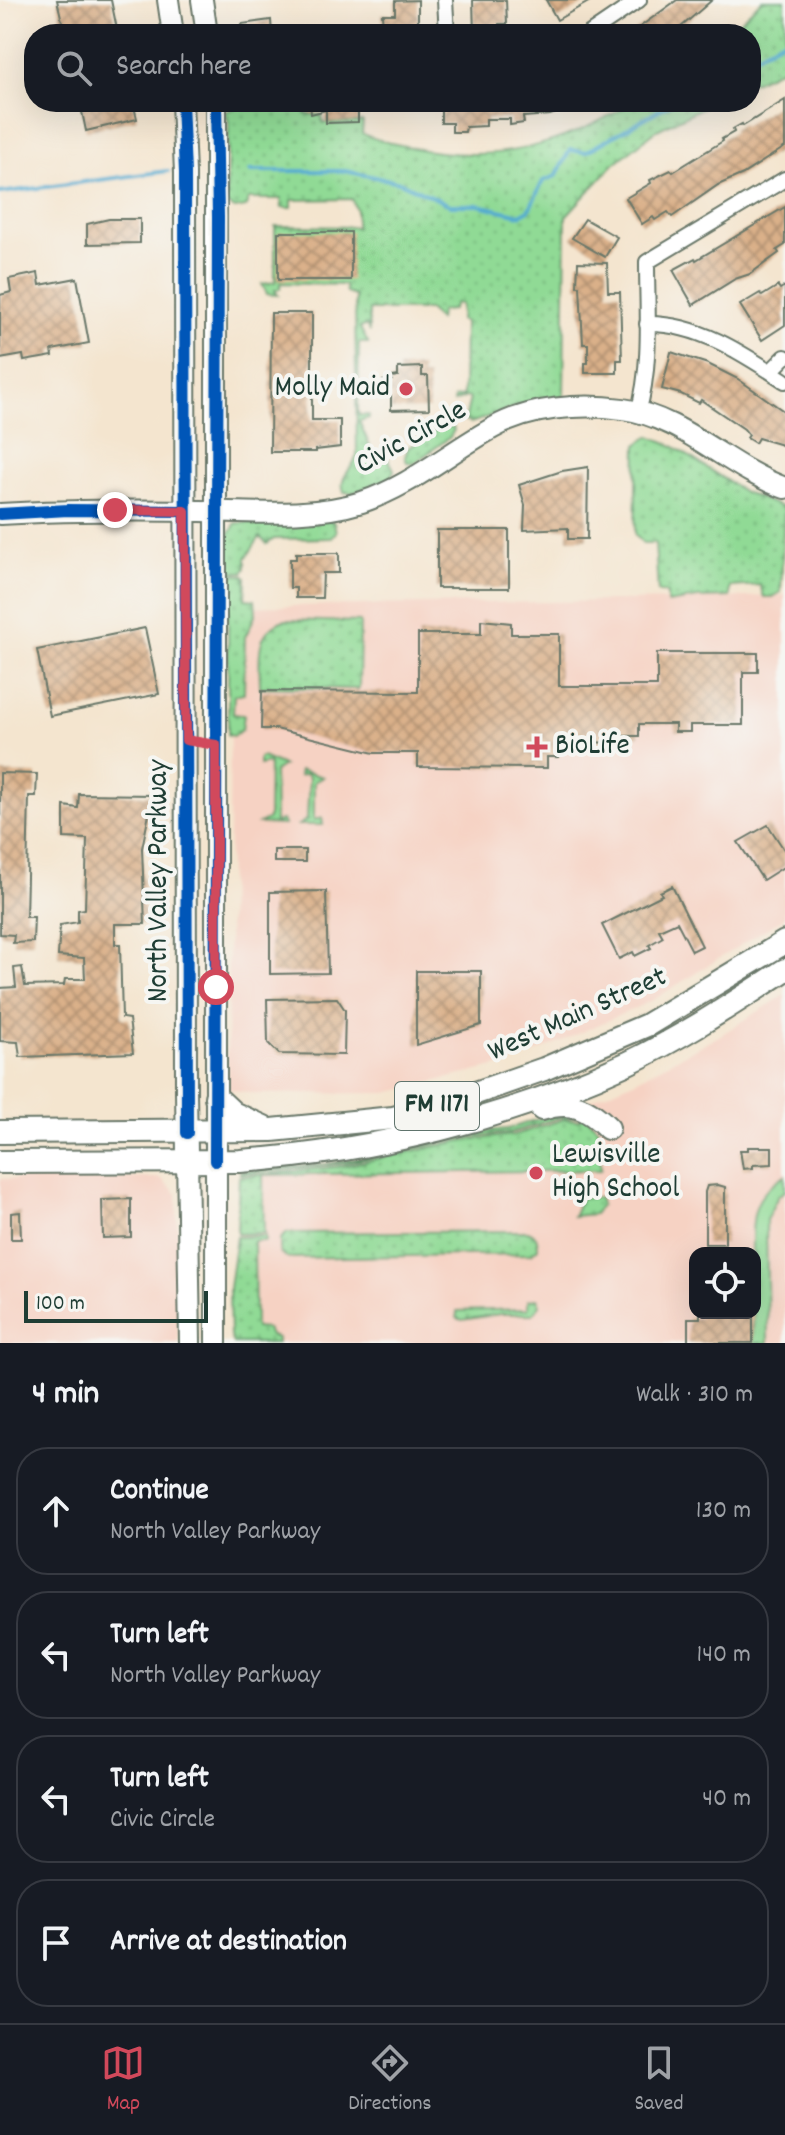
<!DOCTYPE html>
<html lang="en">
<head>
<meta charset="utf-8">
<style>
  body { margin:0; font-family:Dekko,sans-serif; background:#20242c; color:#f1f3f6 }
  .controls { position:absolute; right:24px; bottom:24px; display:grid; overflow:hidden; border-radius:16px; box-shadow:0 8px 32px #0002 }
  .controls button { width:72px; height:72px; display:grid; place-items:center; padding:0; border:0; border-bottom:2px solid #363941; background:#171b24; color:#f1f3f6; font:40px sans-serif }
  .scale { position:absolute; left:24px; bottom:20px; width:184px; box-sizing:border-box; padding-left:8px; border:4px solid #1f3d34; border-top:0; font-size:22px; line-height:28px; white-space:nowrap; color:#1f3d34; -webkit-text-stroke:6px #f6f6f2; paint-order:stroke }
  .stop { position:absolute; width:24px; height:24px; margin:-18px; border:6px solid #d1495b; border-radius:50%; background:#fff }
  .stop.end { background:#d1495b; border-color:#fff; box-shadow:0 2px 8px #0008 }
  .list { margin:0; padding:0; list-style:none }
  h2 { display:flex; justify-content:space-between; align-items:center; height:104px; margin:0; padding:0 32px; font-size:34px }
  h2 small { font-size:26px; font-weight:400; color:#9ea1a6 }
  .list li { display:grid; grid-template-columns:52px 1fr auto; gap:24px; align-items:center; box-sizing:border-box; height:128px; margin:0 16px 16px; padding:0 16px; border:2px solid #363941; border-radius:32px }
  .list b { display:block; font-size:30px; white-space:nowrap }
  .list p { margin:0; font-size:26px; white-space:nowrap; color:#9ea1a6 }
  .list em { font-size:26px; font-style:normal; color:#9ea1a6 }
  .icon { flex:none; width:44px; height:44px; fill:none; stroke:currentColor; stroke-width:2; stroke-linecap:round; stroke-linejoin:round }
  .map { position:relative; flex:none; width:785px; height:1343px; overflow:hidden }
  .search { position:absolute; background:#171b24; box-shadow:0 8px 32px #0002; left:24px; right:24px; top:24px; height:88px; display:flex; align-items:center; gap:20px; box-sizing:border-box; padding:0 28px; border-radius:32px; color:#9ea1a6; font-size:30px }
  .sheet { height:680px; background:#171b24 }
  nav { display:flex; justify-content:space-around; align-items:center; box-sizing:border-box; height:112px; border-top:2px solid #363941; background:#171b24; font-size:22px; color:#9ea1a6 }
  nav a { display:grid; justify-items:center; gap:4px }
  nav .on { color:#d1495b }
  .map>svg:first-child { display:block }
</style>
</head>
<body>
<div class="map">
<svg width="785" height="1343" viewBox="0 0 785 1343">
  <defs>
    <pattern id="grass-dots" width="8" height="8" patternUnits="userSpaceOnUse" patternTransform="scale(2)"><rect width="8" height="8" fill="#90da95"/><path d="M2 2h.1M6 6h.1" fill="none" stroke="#7cbc81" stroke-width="1.8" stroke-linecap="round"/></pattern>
    <pattern id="building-cross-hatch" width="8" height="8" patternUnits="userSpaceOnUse" patternTransform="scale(2)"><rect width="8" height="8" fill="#dab089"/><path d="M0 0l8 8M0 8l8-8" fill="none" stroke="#b09071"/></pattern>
  </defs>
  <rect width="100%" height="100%" fill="#f6f6f2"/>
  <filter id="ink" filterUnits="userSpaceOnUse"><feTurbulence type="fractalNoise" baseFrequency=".0125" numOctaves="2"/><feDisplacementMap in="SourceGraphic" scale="16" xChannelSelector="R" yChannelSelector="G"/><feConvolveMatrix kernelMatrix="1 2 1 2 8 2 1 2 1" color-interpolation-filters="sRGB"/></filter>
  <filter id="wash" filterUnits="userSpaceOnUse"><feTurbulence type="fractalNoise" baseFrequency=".006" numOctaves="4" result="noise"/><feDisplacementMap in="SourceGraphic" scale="32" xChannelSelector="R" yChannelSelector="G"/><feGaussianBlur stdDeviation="1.8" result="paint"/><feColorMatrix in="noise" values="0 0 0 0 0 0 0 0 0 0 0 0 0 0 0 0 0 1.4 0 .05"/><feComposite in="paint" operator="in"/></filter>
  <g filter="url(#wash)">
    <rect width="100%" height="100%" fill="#f4e5cf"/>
    <!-- built -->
    <g fill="#f6d2c3" fill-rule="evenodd">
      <polygon points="785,595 785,917 653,1000 515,1062 387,1093 259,1094 227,1089 231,607 684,600"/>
      <path d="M785,995V1343H238L239,1180L335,1167L507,1132L559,1114L634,1081L719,1036ZM695,1253H755V1313H695Z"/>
      <polygon points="161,1178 177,1194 178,1343 0,1343 0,1179"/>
    </g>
    <!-- grass -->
    <g fill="url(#grass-dots)" stroke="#588c64" stroke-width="2">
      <polygon points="762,0 785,0 785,67 751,83 751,34 726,34"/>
      <path d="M634,102H713L655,131L614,164L566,216L564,397L517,406L471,423L465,421L470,398L466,397L454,402V398L463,396L464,321H460L461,304L455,303L452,310L440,311L439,320L428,310H369V330L366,325L360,328L368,343H359L358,411L359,415H369V418L359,421L374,456L385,452L394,470L390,478L352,493L344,492C338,476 353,470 357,455L355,296L346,293L345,285L281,283L280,289L275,290L278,295L267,294L262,284L275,282V226L356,227V210L352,199L292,200V208H282L281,199H248L246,207L235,209L226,204L229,123L225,112L243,104L245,109H308L305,114L322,115L323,123L363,122L362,133C376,141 393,143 409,147C495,166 560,146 634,102Z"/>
      <polygon points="442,427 453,427 454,430 450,437 413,464 407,462 405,457 408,448"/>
      <polygon points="650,436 670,444 744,492 784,508 781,592 773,597 764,597 760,585 730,587 730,597 698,598 667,603 667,593 658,592 655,543 643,543 635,535 637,445"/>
      <polygon points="331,520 334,523 336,532 331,538 274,539 267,544 260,537 246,558 246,568 243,572 229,572 227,536 233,529 235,523"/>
      <polygon points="228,574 243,575 246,578 245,599 255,600 256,614 245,637 244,693 234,695 233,714 244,715 242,729 234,736 228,735"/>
      <path d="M284,620L360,622L359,689L260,687C260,659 253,632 284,620Z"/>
      <polygon points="262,757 283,766 274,772 275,823 282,820 284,825 259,824 268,819 269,763 259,765 259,758"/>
      <polygon points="300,770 323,777 314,782 314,820 322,818 323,825 299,825 307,819 309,778 307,774 299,776"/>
      <polygon points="566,1110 579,1116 560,1117 510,1133 465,1137 345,1163 240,1174 240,1171 326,1164 364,1157 475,1132 508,1129"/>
      <polygon points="583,1113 598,1129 601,1170 263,1175 264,1233 237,1234 239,1177 343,1166 465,1140 514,1135 564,1119 580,1120"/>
      <polygon points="599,1197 601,1205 594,1214 573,1216 581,1198"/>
      <path d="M528,1231C536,1234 538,1239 538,1248L531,1254L287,1258L280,1253V1239L287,1233Z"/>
      <polygon points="265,1236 265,1241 254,1241 255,1328 267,1329 270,1336 277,1338 277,1343 233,1343 230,1337 229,1288 236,1237"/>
      <polygon points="538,1299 540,1305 533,1314 500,1314 462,1320 457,1318 457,1311 528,1309 528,1300"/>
    </g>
    <!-- pitch -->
    <path fill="#90da95" stroke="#588c64" stroke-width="2" d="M785,1175V1191L778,1196L766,1220L768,1343H753L755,1253H752C752,1216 751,1196 785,1175Z"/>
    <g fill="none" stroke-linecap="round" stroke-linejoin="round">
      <!-- stream -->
      <g stroke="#53abd0" stroke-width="4">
        <polyline points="751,58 785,39"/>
        <polyline points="250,171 345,171 400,182 450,205 479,205 520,215 529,210 543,181 556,176 570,150 586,152 673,102"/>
        <polyline points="0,193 168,171"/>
      </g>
    </g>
    <g id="blocks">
      <!-- building -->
      <g fill="url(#building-cross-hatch)">
        <polygon points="57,0 111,0 118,34 65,34"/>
        <polygon points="418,0 418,26 383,28 382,14 395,14 395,1"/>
        <polygon points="473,0 506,0 507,24 499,24 499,34 474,34"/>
        <polygon points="546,0 592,0 557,20"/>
        <polygon points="677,0 712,0 681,27 688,34 630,34"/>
        <polygon points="271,20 272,34 243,34 242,24"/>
        <polygon points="785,100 785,147 743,174 718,185 672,217 668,212 655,220 653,217 642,224 626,198 651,183 650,180 671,170 673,172 723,141 722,139 734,132 733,129 742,124 743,126"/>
        <polygon points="80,102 133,102 137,119 86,131"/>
        <polygon points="310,102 358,102 358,122 326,123 326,110 311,114"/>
        <polygon points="441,102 583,102 584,104 550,115 523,117 524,123 510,125 510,119 486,119 486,126 466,127 465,132 452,132 452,123 441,123"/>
        <polygon points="785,207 785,245 777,250 779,253 750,274 735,279 693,305 673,270 695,258 696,260"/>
        <polygon points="109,219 140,219 140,243 87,244 87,224"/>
        <polygon points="585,219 617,237 605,257 572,238"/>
        <rect x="278" y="232" width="73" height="48"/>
        <polygon points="578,262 607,263 608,292 620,292 622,360 617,360 617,373 585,373 585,363 588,363 588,344 583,344 580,286 577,286"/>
        <polygon points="38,273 40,285 77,278 89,343 52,350 53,356 24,361 23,355 0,359 0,295 11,292 9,279"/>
        <polygon points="778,286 780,289 785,286 785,325 762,340 740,305 760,293 762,296"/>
        <polygon points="271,313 312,313 312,420 340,420 340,447 316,450 316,452 270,452"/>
        <polygon points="671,352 708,364 738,379 785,412 785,446 758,438 755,443 747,438 749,435 744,429 701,400 699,403 681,394 662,389"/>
        <polygon points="422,367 422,376 428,376 429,409 391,410 391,396 383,397 383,381 392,380 392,377 398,376 398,368"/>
        <polygon points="588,467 587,539 568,539 568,528 524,530 525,505 519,485 562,471"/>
        <rect x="437" y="530" width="72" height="58"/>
        <polygon points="296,553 339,553 339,573 323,573 322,598 296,598 296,588 290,588 290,559 296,559"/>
        <polygon points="481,620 511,623 511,634 559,634 559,686 657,686 657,653 758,653 758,672 743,672 743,725 690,725 690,732 675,732 675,724 639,724 639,736 615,736 615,743 586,742 586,750 559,750 559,757 547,757 547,768 418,767 418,753 374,753 276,729 261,729 262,691 418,692 418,634 481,634"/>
        <polygon points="145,628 159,694 50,716 37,650"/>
        <polygon points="0,773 37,774 36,796 29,796 26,917 34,917 33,942 13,943 14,935 0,934"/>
        <polygon points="79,794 153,795 142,848 145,924 115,924 115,944 120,944 122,1018 129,1019 133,1053 20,1057 18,1042 0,1041 0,988 16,987 14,968 22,967 25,986 64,985 65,979 85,979 84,958 58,956 60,925 78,922 78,910 85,909 87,839 64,838 64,806 78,808"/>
        <polygon points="768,825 785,851 785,866 763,880 738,842"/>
        <rect x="274" y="850" width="31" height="12"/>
        <polygon points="672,886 702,946 692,951 677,922 659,930 663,937 649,945 651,948 635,956 633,952 619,959 602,925 662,895 660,892"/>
        <polygon points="326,891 328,973 270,974 270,892"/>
        <polygon points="416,971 481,971 481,1025 416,1045"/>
        <polygon points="337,998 345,1010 344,1055 279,1054 268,1043 267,999"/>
        <polygon points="748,1147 772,1147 772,1164 753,1165 753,1168 743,1169 740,1150 748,1150"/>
        <polygon points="718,1185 725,1187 725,1244 705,1244 705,1192 707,1186"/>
        <polygon points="131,1199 131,1237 103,1238 102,1200"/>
        <polygon points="20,1212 21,1239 11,1239 11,1213"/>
        <polygon points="700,1313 753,1313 753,1343 688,1343 688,1318 700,1318"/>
      </g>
    </g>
  </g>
  <g filter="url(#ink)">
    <use href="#blocks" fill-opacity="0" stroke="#6a786a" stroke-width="2"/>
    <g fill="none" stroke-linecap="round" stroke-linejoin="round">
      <!-- street casing -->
      <g stroke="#6a786a" stroke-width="18">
        <g id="street">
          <polyline points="445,0 447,34"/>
          <polyline points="589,34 639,0"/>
          <path d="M647,324C698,323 744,354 785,381"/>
          <polyline points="771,371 785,357"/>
          <path d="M638,413C652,364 647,312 647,262L785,179"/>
        </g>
      </g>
      <!-- secondary casing -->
      <g stroke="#6a786a" stroke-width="24">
        <g id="secondary">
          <polyline points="168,0 173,34"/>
          <polyline points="202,0 207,34"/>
          <polyline points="182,102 185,173 186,1091 190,1343"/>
          <polyline points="216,102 216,1343"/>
          <path d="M0,514C67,510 133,510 200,511C253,512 310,518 362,502C411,486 449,452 493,428C530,407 582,403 623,409C683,417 728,468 785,488"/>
        </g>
      </g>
      <!-- primary casing -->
      <g stroke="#6a786a" stroke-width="26">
        <g id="primary">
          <polyline points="216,1097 233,1113 264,1127"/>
          <path d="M542,1109C570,1099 589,1108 608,1128"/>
          <polyline points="0,1132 272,1130 393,1118 447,1103 544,1069 647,1025 785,942"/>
          <path d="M0,1162L240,1161C373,1152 507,1119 628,1063C683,1037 734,1003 785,970"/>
        </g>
      </g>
      <!-- street -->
      <use href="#street" stroke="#fff" stroke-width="14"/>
      <!-- secondary -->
      <use href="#secondary" stroke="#fff" stroke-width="20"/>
      <!-- primary -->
      <use href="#primary" stroke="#fff" stroke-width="22"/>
      <!-- cycleway casing -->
      <g stroke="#f6f6f2" stroke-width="17">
        <g id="cycleway">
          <polyline points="182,102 185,173 187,1133"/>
          <polyline points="0,514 68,510 185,511"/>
          <polyline points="215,1161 218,217 216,102"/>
        </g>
      </g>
      <!-- cycleway -->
      <use href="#cycleway" stroke="#0057b8" stroke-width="12"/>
    </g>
  </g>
  <g fill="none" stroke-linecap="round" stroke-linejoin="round" filter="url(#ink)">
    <!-- route -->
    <polyline stroke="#d1495b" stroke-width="10" points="115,510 185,511 186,740 216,745 216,987"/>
  </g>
  <!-- markers -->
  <g fill="#d1495b" stroke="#f6f6f2" stroke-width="3">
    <circle cx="406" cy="389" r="8"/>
    <path d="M533 735h8v8h8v8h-8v8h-8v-8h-8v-8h8z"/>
    <circle cx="536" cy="1173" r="8"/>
  </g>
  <g text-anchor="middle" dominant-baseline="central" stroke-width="8" stroke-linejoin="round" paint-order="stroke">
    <!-- shield labels -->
    <rect fill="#f6f6f2" stroke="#60746d" stroke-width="2" x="395" y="1082" width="84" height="48" rx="6"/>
    <g font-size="28" font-weight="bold" fill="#1f3d34">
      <text x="437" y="1106">FM 1171</text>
    </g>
    <!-- poi labels -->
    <g font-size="30" fill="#1f3d34" stroke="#f6f6f2" text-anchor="start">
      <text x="390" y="389" text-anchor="end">Molly Maid</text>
      <text x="555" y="747">BioLife</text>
      <text x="552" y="1156">Lewisville<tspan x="552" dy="34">High School</tspan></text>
    </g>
    <!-- street labels -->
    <g font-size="30" fill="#1f3d34" stroke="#f6f6f2">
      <text transform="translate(412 439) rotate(-29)">Civic Circle</text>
      <text transform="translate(160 881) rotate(-90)">North Valley Parkway</text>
      <text transform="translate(578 1016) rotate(-24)">West Main Street</text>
    </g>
  </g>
</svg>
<div class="controls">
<button><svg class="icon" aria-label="locate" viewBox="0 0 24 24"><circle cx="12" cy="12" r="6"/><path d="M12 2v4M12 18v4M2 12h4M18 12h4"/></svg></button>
</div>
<div class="scale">100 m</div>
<div class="stop" style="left:216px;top:987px"></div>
<div class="stop end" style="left:115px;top:510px"></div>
<div class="search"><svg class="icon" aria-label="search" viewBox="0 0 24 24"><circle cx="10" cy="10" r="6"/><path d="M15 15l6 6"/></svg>Search here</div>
</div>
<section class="sheet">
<h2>4 min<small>Walk · 310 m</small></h2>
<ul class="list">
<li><svg class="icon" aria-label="ahead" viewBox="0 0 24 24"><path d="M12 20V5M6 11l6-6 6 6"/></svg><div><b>Continue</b><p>North Valley Parkway</p></div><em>130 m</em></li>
<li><svg class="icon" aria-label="left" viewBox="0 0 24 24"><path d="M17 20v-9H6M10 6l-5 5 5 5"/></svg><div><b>Turn left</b><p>North Valley Parkway</p></div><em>140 m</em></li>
<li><svg class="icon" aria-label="left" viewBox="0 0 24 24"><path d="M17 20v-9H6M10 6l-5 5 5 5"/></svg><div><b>Turn left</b><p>Civic Circle</p></div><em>40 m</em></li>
<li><svg class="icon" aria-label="arrive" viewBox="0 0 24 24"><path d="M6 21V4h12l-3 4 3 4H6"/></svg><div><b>Arrive at destination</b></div></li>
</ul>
</section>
<nav>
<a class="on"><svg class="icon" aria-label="map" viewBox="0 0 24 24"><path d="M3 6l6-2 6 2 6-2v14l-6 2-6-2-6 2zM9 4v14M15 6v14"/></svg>Map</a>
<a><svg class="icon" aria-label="directions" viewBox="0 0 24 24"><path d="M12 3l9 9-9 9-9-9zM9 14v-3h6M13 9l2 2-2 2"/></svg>Directions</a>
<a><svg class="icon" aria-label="saved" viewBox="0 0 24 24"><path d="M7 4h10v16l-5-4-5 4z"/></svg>Saved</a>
</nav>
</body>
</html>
